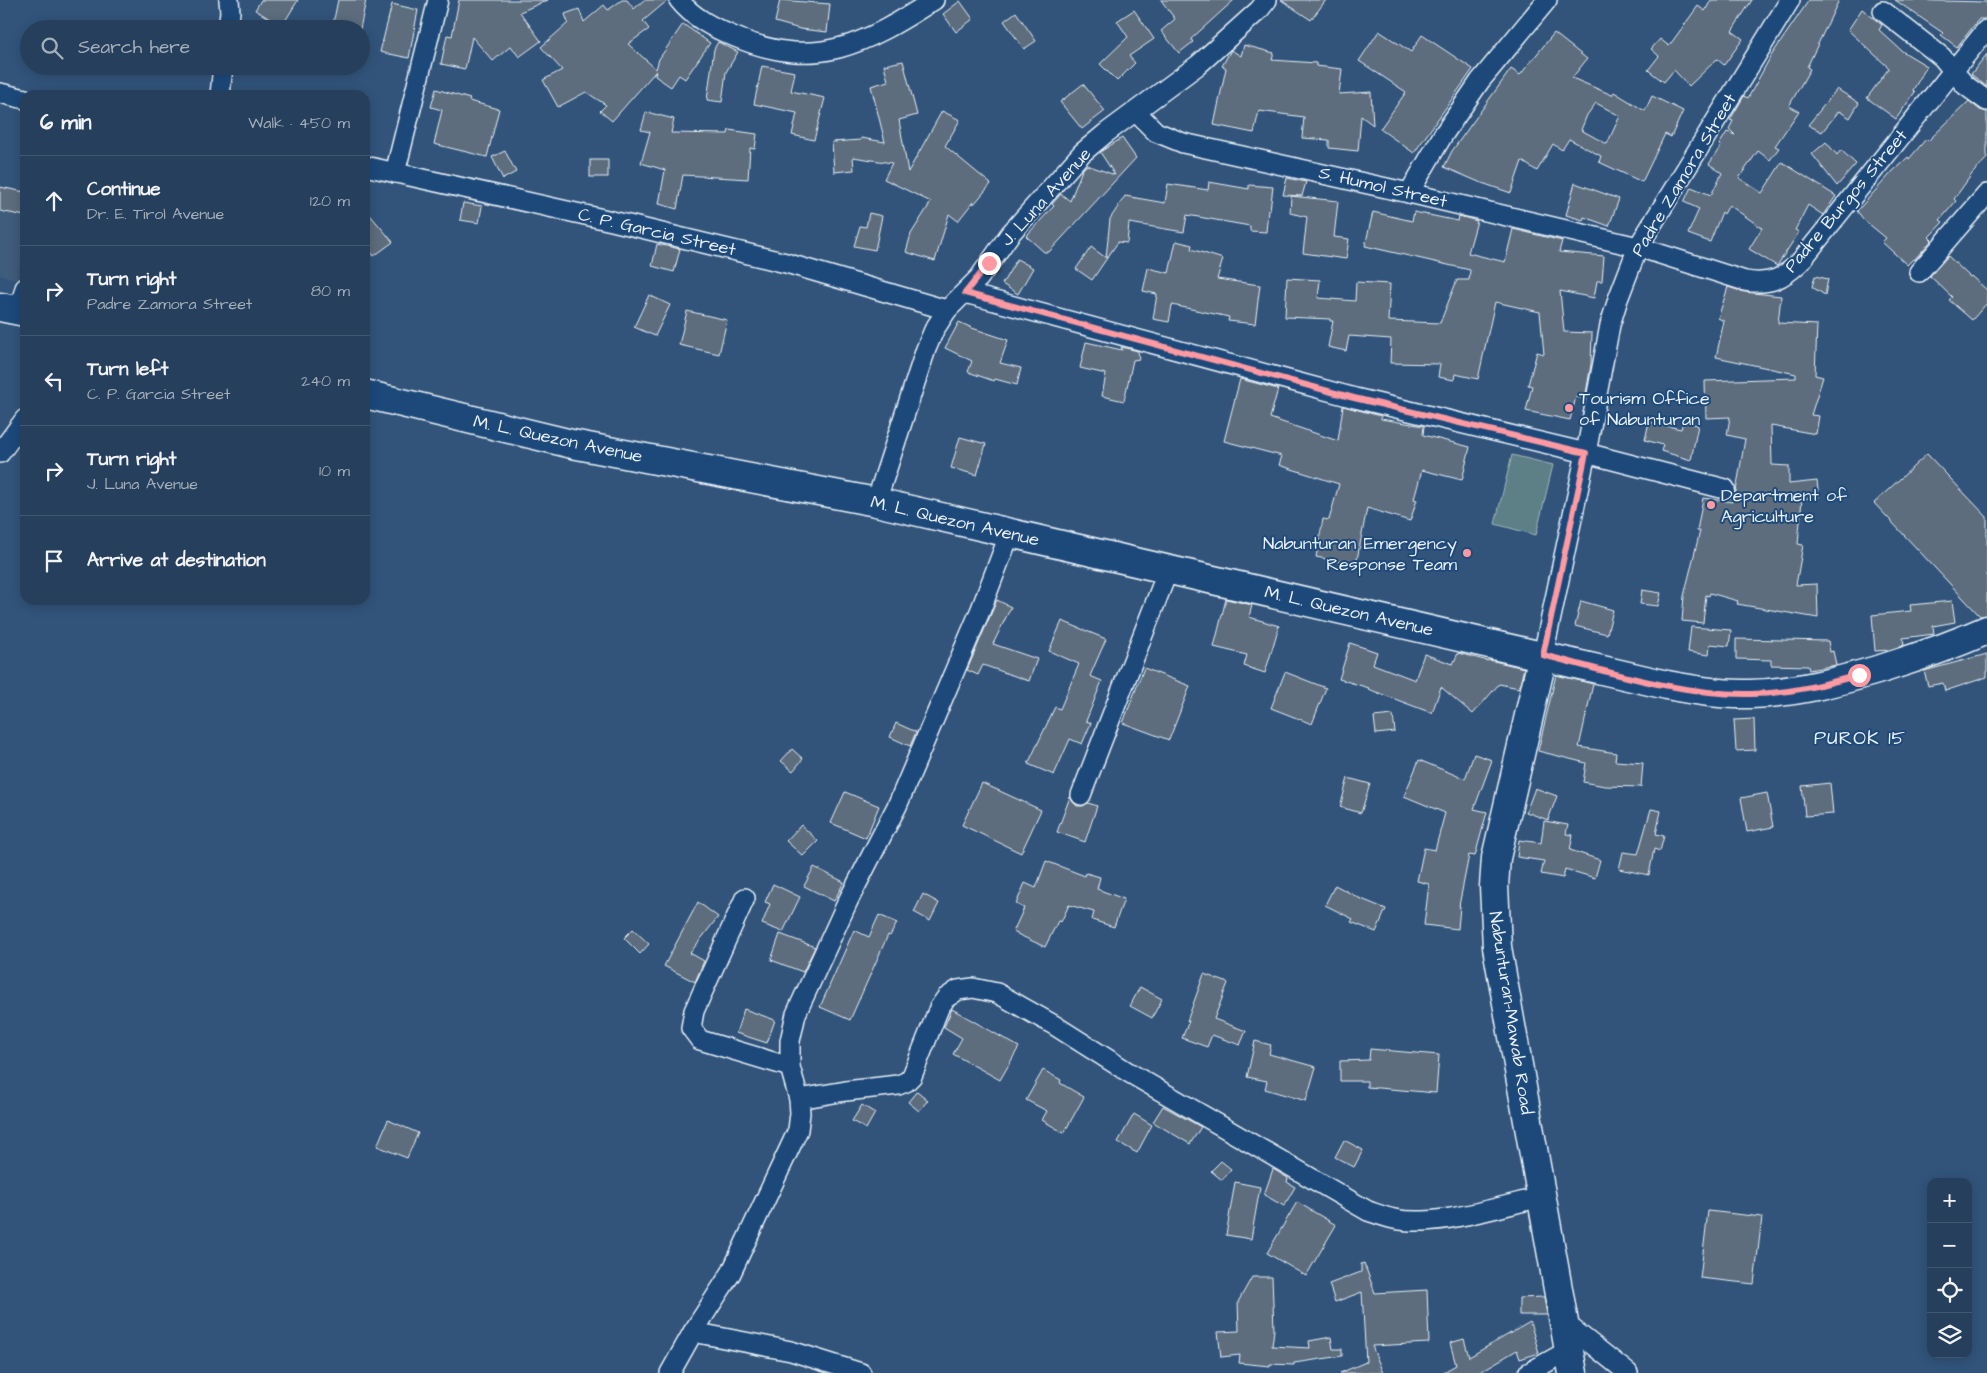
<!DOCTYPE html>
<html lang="en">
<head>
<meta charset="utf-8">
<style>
  body { margin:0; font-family:"Architects Daughter",sans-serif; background:#2e4662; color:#f1f3f6 }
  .controls { position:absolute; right:15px; bottom:15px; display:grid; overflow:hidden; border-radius:10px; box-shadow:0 2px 12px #0003 }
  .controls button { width:45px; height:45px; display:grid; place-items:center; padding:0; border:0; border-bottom:1px solid #425872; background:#263f5c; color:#f1f3f6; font:25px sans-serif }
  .stop { position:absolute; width:15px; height:15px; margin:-11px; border:4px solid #ff9aa2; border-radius:50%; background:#fff }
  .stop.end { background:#ff9aa2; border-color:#fff; box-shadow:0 1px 5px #0008 }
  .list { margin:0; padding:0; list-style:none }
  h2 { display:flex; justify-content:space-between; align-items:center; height:65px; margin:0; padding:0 20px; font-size:21px }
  h2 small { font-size:16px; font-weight:400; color:#a4afbb }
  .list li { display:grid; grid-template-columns:32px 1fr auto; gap:15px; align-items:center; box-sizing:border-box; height:90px; padding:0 20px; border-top:1px solid #425872 }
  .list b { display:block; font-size:19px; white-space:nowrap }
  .list p { margin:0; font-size:16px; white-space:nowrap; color:#a4afbb }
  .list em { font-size:16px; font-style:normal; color:#a4afbb }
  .icon { flex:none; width:28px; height:28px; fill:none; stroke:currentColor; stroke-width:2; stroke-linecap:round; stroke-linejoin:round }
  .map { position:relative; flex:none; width:1987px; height:1373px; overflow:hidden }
  .search { position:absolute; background:#263f5c; box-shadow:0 2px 12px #0003; left:20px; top:20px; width:350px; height:55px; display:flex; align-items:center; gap:12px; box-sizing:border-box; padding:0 18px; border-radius:28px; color:#a4afbb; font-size:19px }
  .panel { position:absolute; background:#263f5c; box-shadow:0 2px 12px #0003; left:20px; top:90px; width:350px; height:515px; border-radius:15px }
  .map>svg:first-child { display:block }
</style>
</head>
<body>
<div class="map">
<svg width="1987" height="1373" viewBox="0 0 1987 1373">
  <rect width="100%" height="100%" fill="#32547b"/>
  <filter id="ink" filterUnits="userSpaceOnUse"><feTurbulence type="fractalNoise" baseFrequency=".02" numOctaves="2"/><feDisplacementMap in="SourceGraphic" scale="10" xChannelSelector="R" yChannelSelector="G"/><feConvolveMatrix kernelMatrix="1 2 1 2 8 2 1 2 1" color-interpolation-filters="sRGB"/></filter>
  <g filter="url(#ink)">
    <!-- built -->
    <polygon fill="#3f5c7c" points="0,186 25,191 25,240 17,279 0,275"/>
    <!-- green -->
    <polygon fill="#5c8085" stroke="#a2b8be" points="1512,455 1553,465 1536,535 1495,524"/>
    <!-- building -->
    <g fill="#5d6d7d" stroke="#e8f1f8" fill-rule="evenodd">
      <polygon points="261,0 298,0 282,26 255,10"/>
      <polygon points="338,0 366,0 360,29 332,29"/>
      <polygon points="459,0 548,0 520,12 541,41 519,57 511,46 493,61 472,37 465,69 441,64 447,35 452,36"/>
      <polygon points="622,0 627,0 634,9 644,0 668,0 643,21 649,29 628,44 656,69 659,59 683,24 710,43 685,79 679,75 671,87 655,76 656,71 612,121 600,111 606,105 586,92 558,107 543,80 562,70 541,47 568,23 565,14 579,9 584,22 604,5 608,10"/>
      <polygon points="780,0 830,4 827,32 800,29 775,22"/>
      <polygon points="1161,0 1234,0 1191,39 1193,42 1179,53 1161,31 1175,19"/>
      <polygon points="1281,0 1326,0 1311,20"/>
      <polygon points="1711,0 1752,0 1732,31 1743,39 1724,65 1717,59 1689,86 1674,70 1664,82 1648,70 1659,56 1651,49 1660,39 1669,46 1698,6 1705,11"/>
      <polygon points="1809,0 1839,0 1807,67 1810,69 1789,106 1799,111 1775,146 1779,148 1770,160 1758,151 1739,178 1762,193 1782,162 1836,196 1823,215 1808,205 1795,230 1799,232 1777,266 1749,249 1762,228 1729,205 1724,214 1722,212 1710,242 1688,234 1699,209 1684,202 1691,187 1711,195 1722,173 1709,164 1721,146 1719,145 1727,132 1735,135 1729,129 1733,121 1730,120 1744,96 1748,98 1771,56"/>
      <polygon points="1895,0 1987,2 1987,19 1979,19 1957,47 1941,35 1943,33"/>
      <polygon points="960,1 973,19 956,32 943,14"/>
      <polygon points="392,4 418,10 409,58 380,52"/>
      <polygon points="1862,9 1882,25 1879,30 1902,51 1927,66 1913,90 1915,92 1896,119 1867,98 1889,68 1848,30"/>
      <polygon points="1134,10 1154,39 1129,56 1135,63 1117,81 1100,64 1128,37 1117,21"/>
      <polygon points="1016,12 1036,41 1024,49 1004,21"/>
      <polygon points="1379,31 1411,52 1422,35 1473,69 1414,153 1380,129 1406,92 1359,61"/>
      <path d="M1554,33L1587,59L1572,78L1612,95L1614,92L1645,111L1652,96L1683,111L1671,137L1665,134L1642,182L1599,162L1601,156L1569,139L1562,150L1553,144L1537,171L1522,161L1511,193L1479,182L1444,167L1452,151L1511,69L1520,75ZM1596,103L1620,116L1607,144L1581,130L1587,115Z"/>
      <polygon points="718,42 738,52 726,72 722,102 707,100 714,49"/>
      <polygon points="1244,45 1274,53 1272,60 1316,63 1316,66 1342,69 1339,94 1371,92 1373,125 1361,116 1358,151 1329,148 1329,140 1302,138 1304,117 1259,111 1254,133 1214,125 1226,68 1222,66 1231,50 1241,56"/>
      <polygon points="1987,54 1987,87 1971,74"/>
      <polygon points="903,61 917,115 899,120 908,172 942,111 960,120 945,146 991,184 974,204 973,202 958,221 949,214 935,261 906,252 911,234 931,202 884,179 892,163 853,157 854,170 834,172 832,142 861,140 861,138 885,142 871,86 888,81 884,65"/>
      <polygon points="762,66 795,72 791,91 825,98 814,140 792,135 797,113 754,104"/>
      <polygon points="1083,84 1105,111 1082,129 1060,102"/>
      <polygon points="436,89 470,99 469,101 499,109 487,157 434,144 442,110 431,107"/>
      <polygon points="1837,89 1859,103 1850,118 1839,111 1822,132 1808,125"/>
      <polygon points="1969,101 1980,110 1987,112 1987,158 1972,174 1954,199 1956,201 1940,220 1943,222 1929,237 1932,240 1914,260 1913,259 1907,265 1882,242 1886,238 1864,220 1857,211 1893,171 1908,157 1909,159 1926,139 1928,141"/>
      <polygon points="646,112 674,119 671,133 728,134 729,130 757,134 755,149 750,148 748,179 683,175 677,209 659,204 665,170 641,163 650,132 641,130"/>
      <polygon points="1122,138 1136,158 1049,252 1044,252 1026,236 1054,206 1052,204 1061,194 1070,201 1082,170 1087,165 1115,175 1100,152"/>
      <polygon points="1826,142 1837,155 1841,150 1856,164 1837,186 1812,154"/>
      <polygon points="505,151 516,172 503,179 492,157"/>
      <rect x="590" y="160" width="18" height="17"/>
      <polygon points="1287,178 1306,182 1302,196 1283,195"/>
      <polygon points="1209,182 1249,189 1249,185 1273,187 1270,210 1268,210 1266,232 1250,231 1250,226 1187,215 1184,232 1129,223 1127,243 1118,242 1092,280 1076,269 1091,247 1106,258 1110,219 1125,196 1165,203 1168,184 1208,190"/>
      <polygon points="1575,183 1619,199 1609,226 1584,217 1583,220 1566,215"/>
      <polygon points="0,187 25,192 25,216 0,211"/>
      <polygon points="1291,196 1338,201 1334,237 1349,239 1346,259 1303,253 1307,217 1290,213"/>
      <polygon points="463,203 482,206 479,223 460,220"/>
      <polygon points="365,209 393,242 374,256 365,245"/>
      <polygon points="1373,212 1412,221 1414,212 1458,221 1459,216 1477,221 1468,253 1505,262 1513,229 1562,241 1559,252 1604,256 1602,281 1597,281 1594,298 1560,291 1564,332 1592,333 1591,364 1585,399 1576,397 1570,420 1526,411 1532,386 1528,385 1537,352 1544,354 1540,312 1495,302 1478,379 1455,374 1454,380 1438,377 1440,364 1390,363 1391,339 1349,336 1346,351 1328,347 1333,321 1330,321 1330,319 1285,317 1287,278 1320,280 1318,298 1355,301 1356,282 1390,284 1388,321 1440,323 1457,280 1469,280 1470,270 1365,246"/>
      <polygon points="869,213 882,216 875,250 854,246 860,226 866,227"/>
      <polygon points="1176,241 1192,245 1191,249 1223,259 1217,279 1260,285 1255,324 1228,321 1229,317 1172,305 1169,322 1153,319 1157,294 1143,291 1148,268 1169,273"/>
      <polygon points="657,244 680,249 674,272 652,266"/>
      <polygon points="1948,256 1970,277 1971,276 1987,290 1987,303 1972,320 1949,300 1952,297 1930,276"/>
      <polygon points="1017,259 1033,268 1018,294 1002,284"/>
      <polygon points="1815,276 1828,279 1825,295 1812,287"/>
      <polygon points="1728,287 1744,292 1781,296 1778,323 1817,325 1815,375 1823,377 1811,415 1819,416 1816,434 1771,426 1772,465 1789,466 1789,484 1817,481 1819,497 1802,499 1798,544 1803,545 1796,585 1817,584 1818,618 1737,604 1738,601 1710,593 1709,596 1706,595 1703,623 1682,621 1684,596 1700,531 1697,531 1703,498 1732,502 1736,491 1745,439 1727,435 1730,417 1706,418 1705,381 1796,378 1796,374 1716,357 1724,321 1718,318"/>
      <polygon points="649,295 670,305 655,336 634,327"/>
      <polygon points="687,311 727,320 719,354 679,345"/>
      <polygon points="959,322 972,328 1008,340 1000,363 1021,368 1017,385 995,379 994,381 968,372 972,361 945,348"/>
      <polygon points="1086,342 1122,350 1121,347 1138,351 1139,359 1133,360 1124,401 1102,396 1106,374 1080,368"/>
      <polygon points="1240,379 1278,389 1270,418 1338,441 1343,406 1381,416 1381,419 1424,426 1423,435 1470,447 1462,480 1422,470 1414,499 1417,500 1410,521 1367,508 1356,565 1316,557 1323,519 1329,520 1339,484 1279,465 1282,456 1224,441"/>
      <polygon points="1649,422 1681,429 1683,422 1698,425 1691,460 1661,451 1663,445 1645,440"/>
      <polygon points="960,437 986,444 977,475 951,468"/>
      <polygon points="1927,454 1987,517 1987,615 1980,616 1874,503"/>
      <polygon points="1642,590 1661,593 1658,606 1640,604"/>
      <polygon points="1226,599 1252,605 1249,617 1279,626 1265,673 1244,666 1247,655 1214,647"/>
      <polygon points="997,600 1011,607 993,644 1037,659 1029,681 983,665 978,675 967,670"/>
      <polygon points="1581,601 1613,610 1607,634 1575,626"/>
      <polygon points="1952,601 1955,622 1933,626 1934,634 1903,638 1904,645 1889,650 1875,651 1872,615 1911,611 1910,605"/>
      <polygon points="1062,621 1106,639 1090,676 1102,681 1086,721 1091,723 1082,744 1070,739 1054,775 1028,764 1055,707 1060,709 1079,664 1049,651"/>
      <polygon points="1691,627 1731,630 1729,646 1710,644 1709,655 1688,652"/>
      <polygon points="1736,639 1828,641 1830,652 1833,651 1836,665 1809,670 1808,666 1771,665 1771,660 1736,659"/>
      <polygon points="1350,643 1377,652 1373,664 1415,680 1424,654 1453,664 1458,653 1488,661 1489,660 1524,668 1519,688 1499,684 1473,714 1441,687 1432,713 1368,689 1369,688 1339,679"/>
      <polygon points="1987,654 1987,677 1945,691 1943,683 1928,686 1924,671"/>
      <polygon points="1144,668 1190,686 1169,740 1123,723"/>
      <polygon points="1285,672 1326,688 1312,724 1271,708"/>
      <polygon points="1556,675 1593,684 1579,747 1616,753 1615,761 1643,763 1641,787 1605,786 1583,782 1586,763 1538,751"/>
      <polygon points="1393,715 1395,732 1376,734 1374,717"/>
      <polygon points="1754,719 1755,750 1736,751 1734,720"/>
      <polygon points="896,723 916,732 910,746 890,737"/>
      <polygon points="792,749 803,759 793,771 781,761"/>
      <polygon points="1474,754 1492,760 1474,809 1487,812 1475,856 1469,855 1459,906 1460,906 1458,929 1424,925 1429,884 1417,881 1424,848 1435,850 1445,813 1404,796 1419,760 1465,779"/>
      <polygon points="1348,778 1370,784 1361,813 1340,807"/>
      <polygon points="982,783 1041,810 1021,853 962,825"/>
      <polygon points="1830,783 1833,814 1805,816 1802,786"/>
      <polygon points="1535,788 1557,796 1548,820 1526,812"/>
      <polygon points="845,792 879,806 866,838 831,823"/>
      <polygon points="1767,793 1773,827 1747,832 1741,798"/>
      <polygon points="1070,797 1073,802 1077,806 1083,806 1088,803 1097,806 1085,842 1057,832"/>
      <polygon points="1651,809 1661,811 1656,834 1664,836 1660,851 1654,849 1649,875 1619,869 1623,852 1638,854"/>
      <polygon points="1544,821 1568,825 1566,834 1573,835 1570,850 1600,860 1595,878 1565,869 1563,878 1541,874 1544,861 1517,857 1519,840 1541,843"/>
      <polygon points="801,825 818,841 803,856 786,841"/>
      <polygon points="1046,861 1085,876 1086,873 1100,877 1097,889 1124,899 1114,927 1092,920 1094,912 1069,905 1061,922 1058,921 1045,947 1013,932 1024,908 1016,904 1025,883 1036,888"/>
      <polygon points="814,867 844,882 834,901 804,886"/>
      <polygon points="773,884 800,897 783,932 762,924 770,904 765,902"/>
      <polygon points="1335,885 1359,898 1386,909 1376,932 1351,922 1353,919 1325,905"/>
      <polygon points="923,894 939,903 930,921 914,912"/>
      <polygon points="698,902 718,917 690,953 704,961 695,982 664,966"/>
      <polygon points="879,915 897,923 890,936 888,935 850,1020 820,1007 854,930 869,937"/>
      <polygon points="633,929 649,944 640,954 624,938"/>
      <polygon points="780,934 815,947 803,972 771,960"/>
      <polygon points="1204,974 1228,983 1214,1019 1246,1031 1240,1045 1212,1035 1207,1047 1182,1038 1189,1021 1187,1021"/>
      <polygon points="1140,987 1162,999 1152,1018 1130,1006"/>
      <polygon points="744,1009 775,1020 767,1043 736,1033"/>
      <polygon points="952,1009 1019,1047 1000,1080 953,1054 962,1038 944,1027"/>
      <polygon points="1255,1041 1271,1045 1269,1054 1316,1067 1306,1101 1265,1089 1267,1081 1247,1077"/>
      <polygon points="1370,1049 1439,1055 1436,1093 1367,1087 1367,1081 1340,1081 1340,1061 1369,1060"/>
      <polygon points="1043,1070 1061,1080 1060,1083 1084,1097 1064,1133 1042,1120 1047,1111 1026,1100"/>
      <polygon points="917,1091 928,1100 919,1111 908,1102"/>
      <polygon points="862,1105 875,1113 866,1129 852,1121"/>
      <polygon points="1163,1106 1201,1127 1190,1144 1153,1122"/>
      <polygon points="1134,1114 1152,1125 1137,1153 1118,1142"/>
      <polygon points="388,1120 418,1133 407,1158 377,1146"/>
      <polygon points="1344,1140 1363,1150 1354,1167 1335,1157"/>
      <polygon points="1221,1161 1231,1169 1222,1180 1211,1171"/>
      <polygon points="1273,1169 1288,1178 1287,1182 1295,1187 1284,1206 1264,1195"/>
      <polygon points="1235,1182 1260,1187 1251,1239 1226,1235"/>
      <polygon points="1297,1202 1336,1225 1306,1276 1267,1253"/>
      <polygon points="1708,1211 1762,1217 1754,1284 1700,1278"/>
      <polygon points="1364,1263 1375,1293 1427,1290 1429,1343 1372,1346 1383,1373 1340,1373 1366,1362 1362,1292 1335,1302 1329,1284 1361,1272 1361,1264"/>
      <polygon points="1252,1277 1272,1277 1274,1330 1272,1346 1310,1348 1309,1341 1331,1337 1333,1349 1342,1349 1342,1356 1294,1363 1294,1365 1270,1364 1270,1366 1239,1363 1240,1355 1221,1357 1218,1332 1239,1331 1238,1302"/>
      <polygon points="1544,1297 1547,1315 1519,1315 1519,1298"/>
      <polygon points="1530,1322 1539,1353 1520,1359 1517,1350 1478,1373 1442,1373 1456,1365 1450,1343 1464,1339 1469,1357"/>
    </g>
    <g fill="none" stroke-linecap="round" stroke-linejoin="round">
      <!-- street casing -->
      <g stroke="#e8f1f8" stroke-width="22">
        <g id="street">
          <path d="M679,0C693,18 714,28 735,37C817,71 865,44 934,0"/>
          <polyline points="1883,11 1942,57 1965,85 1987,101"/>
          <polyline points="228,29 230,12 229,0"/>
          <polyline points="0,93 25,99"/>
          <polyline points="220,95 223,66"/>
          <path d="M1136,112L1156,132L1183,143L1409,193L1638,247L1745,281C1770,285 1782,279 1800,262L1986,30"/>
          <polyline points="365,166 612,221 786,263 947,310"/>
          <polyline points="395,173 438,0"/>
          <polyline points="1409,193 1443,135 1480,81 1547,0"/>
          <polyline points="1919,272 1987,194"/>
          <polyline points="965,293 1355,398 1586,453 1725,489"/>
          <polyline points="19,311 25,288"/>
          <polyline points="0,453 25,419"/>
          <polyline points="876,502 926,349 934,330 947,310 979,278 1010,234 1082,153 1106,133 1198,65 1259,10 1267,0"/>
          <polyline points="1543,655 1586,453 1610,325 1618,299 1638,247 1790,0"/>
          <polyline points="1081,795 1168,570"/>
          <polyline points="745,898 694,1011 691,1028 700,1040 790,1067"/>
          <path d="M799,1099L846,1091L898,1085L906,1082L912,1076L939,1008L946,998L958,990L973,988L997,993L1054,1025L1128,1072L1368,1211C1377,1214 1385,1217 1394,1219C1436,1228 1500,1206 1542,1197"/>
          <polyline points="1565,1323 1628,1373"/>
          <polyline points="693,1332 791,1351 861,1373"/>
          <polyline points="670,1373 693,1332 731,1273 792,1143 798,1130 800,1113 799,1099 790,1067 790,1041 796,1014 848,901 897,806 981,609 1010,533"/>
          <polyline points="1528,1373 1569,1350"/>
        </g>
      </g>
      <!-- secondary casing -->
      <g stroke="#e8f1f8" stroke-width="31">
        <g id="secondary">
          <polyline points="0,307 25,312"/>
          <path d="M365,394L572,444L876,502L1667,685C1694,690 1722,695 1750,694C1796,693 1840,681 1884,668C1919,657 1953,645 1987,630"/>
          <polyline points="1543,655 1496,858 1494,886 1497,947 1573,1373"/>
        </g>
      </g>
      <!-- street -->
      <use href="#street" stroke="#1f4a7a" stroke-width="19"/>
      <!-- secondary -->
      <use href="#secondary" stroke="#1f4a7a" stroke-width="28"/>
    </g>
  </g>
  <g fill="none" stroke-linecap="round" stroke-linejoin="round" filter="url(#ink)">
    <!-- route -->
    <path stroke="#ff9aa2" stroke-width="6" d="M989,263L965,293L1354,398L1586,453L1543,655C1610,672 1680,695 1750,694C1787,694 1823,685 1859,675"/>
  </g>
  <!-- markers -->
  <g fill="#ff9aa2" stroke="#1f4a7a" stroke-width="2">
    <circle cx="1569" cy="408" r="5"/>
    <circle cx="1711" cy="505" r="5"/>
    <circle cx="1467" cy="553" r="5"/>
  </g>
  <g text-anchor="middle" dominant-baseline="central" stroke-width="4" stroke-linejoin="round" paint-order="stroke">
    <!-- street labels -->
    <g font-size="18" fill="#e8f1f8" stroke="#1f4a7a">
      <text transform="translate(1684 175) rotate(-59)">Padre Zamora Street</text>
      <text transform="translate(1383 187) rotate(13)">S. Humol Street</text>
      <text transform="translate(1046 197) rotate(-48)">J. Luna Avenue</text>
      <text transform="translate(1846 201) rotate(-50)">Padre Burgos Street</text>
      <text transform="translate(657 232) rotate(13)">C. P. Garcia Street</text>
      <text transform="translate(558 439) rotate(12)">M. L. Quezon Avenue</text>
      <text transform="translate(955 521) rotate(13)">M. L. Quezon Avenue</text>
      <text transform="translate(1349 611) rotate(13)">M. L. Quezon Avenue</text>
      <text transform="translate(1511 1013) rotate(81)">Nabunturan-Mawab Road</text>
    </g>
    <!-- poi labels -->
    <g font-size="18" fill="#e8f1f8" stroke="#1f4a7a" text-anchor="start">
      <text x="1579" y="398">Tourism Office<tspan x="1579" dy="21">of Nabunturan</tspan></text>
      <text x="1721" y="495">Department of<tspan x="1721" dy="21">Agriculture</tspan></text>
      <text x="1457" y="543" text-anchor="end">Nabunturan Emergency<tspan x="1457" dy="21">Response Team</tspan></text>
    </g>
    <!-- neighbourhood labels -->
    <g font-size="19" letter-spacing="1" fill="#e8f1f8" stroke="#1f4a7a">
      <text x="1860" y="738">PUROK 15</text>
    </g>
  </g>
</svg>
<div class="controls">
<button>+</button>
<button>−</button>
<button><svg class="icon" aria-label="locate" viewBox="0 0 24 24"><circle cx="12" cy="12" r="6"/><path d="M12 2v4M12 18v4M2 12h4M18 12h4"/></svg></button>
<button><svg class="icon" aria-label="layers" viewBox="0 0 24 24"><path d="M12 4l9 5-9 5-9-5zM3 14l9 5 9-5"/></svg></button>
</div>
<div class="stop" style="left:1859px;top:675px"></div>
<div class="stop end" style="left:989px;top:263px"></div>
<div class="search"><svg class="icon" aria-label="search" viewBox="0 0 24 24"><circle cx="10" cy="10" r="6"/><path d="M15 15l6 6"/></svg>Search here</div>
<section class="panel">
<h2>6 min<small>Walk · 450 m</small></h2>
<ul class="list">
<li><svg class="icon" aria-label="ahead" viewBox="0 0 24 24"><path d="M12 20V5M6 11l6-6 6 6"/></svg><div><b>Continue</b><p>Dr. E. Tirol Avenue</p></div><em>120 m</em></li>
<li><svg class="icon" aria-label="right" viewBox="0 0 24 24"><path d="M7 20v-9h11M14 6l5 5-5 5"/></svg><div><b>Turn right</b><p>Padre Zamora Street</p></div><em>80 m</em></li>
<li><svg class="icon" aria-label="left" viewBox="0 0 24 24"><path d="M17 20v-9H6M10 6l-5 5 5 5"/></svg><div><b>Turn left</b><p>C. P. Garcia Street</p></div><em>240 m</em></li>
<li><svg class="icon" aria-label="right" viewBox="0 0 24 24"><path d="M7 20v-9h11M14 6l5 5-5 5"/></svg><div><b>Turn right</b><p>J. Luna Avenue</p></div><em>10 m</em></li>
<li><svg class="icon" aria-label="arrive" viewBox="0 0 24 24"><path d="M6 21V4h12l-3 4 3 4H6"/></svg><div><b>Arrive at destination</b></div></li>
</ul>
</section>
</div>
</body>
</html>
